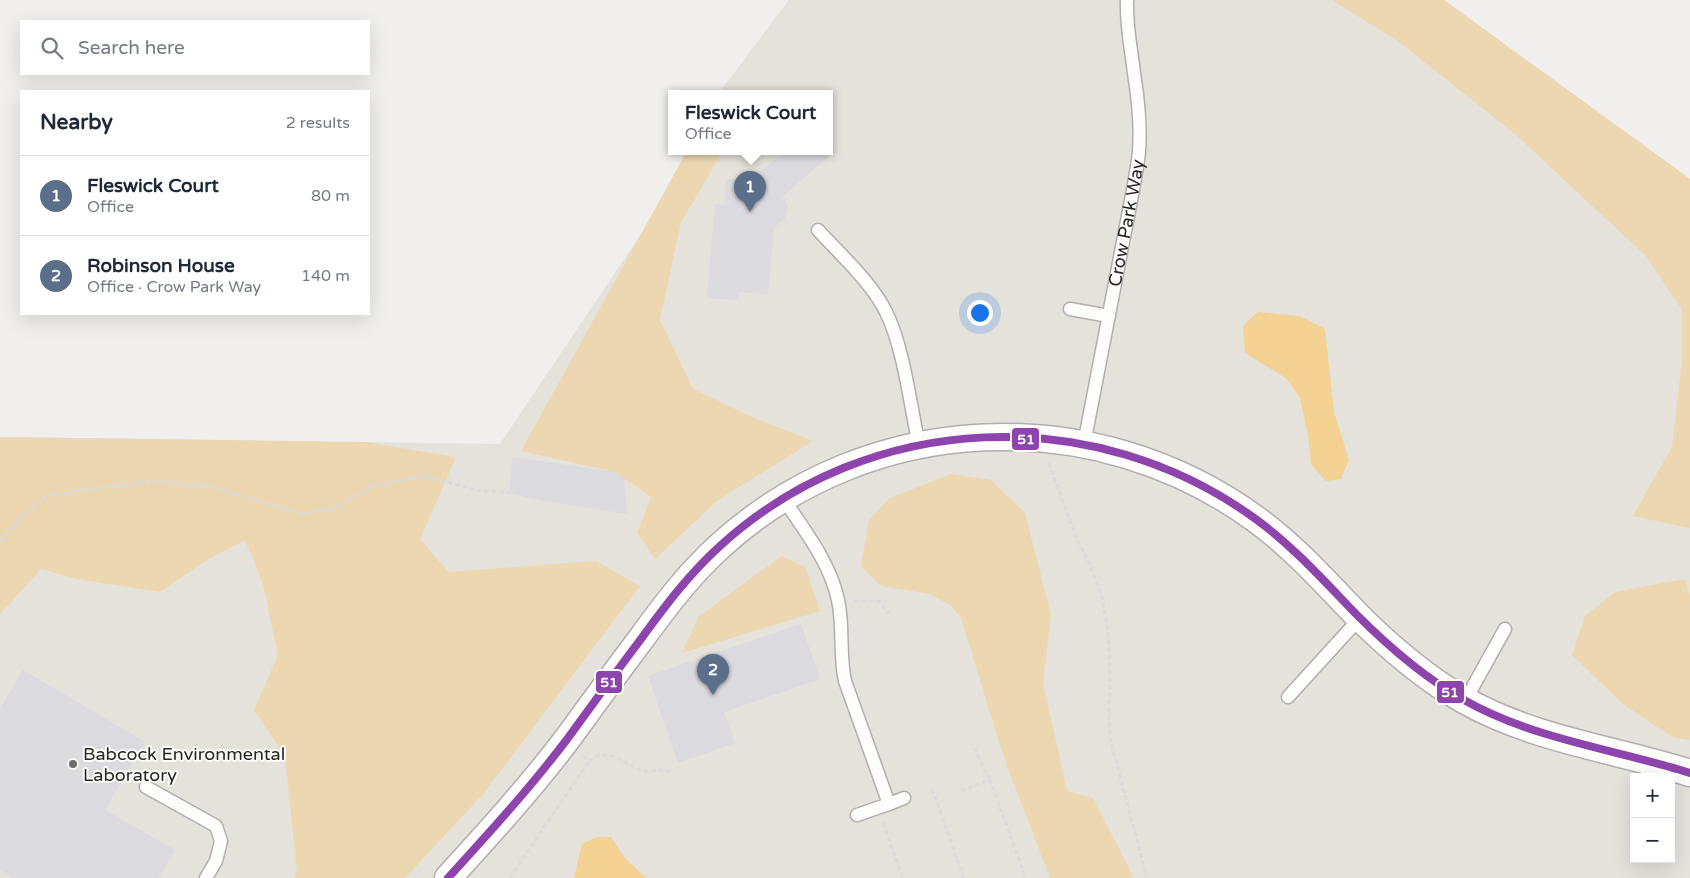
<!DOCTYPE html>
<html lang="en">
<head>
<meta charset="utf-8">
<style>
  body { margin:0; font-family:"Varela Round",sans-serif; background:#f2f2f3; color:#1f2937 }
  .controls { position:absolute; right:15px; bottom:15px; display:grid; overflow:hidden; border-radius:0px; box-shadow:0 5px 20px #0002 }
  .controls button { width:45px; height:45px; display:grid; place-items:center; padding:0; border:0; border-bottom:1px solid #e0e1e3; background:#fff; color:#1f2937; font:25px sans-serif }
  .you { position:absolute; left:979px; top:312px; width:18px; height:18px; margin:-12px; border:4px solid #fff; border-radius:50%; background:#1a73e8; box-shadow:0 0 0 8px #1a73e833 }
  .badge { display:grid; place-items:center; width:32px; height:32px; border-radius:50%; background:#2563eb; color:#fff; font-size:16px; font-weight:700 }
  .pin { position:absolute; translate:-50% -41px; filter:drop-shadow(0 1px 2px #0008) }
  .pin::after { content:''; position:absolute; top:26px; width:18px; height:15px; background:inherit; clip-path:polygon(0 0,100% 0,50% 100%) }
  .popup { position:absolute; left:668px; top:90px; width:165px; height:65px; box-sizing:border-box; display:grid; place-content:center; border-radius:0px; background:#fff; filter:drop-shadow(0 1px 4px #0005); font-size:16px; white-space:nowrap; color:#747a83 }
  .popup b { font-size:19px; color:#1f2937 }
  .popup::after { content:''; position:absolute; left:50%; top:100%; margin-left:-10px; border:10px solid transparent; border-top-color:#fff }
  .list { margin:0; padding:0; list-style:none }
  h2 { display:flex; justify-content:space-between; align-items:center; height:65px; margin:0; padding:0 20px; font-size:21px }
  h2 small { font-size:16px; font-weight:400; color:#747a83 }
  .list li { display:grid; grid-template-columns:32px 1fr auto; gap:15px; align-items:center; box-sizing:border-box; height:80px; padding:0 20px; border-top:1px solid #e0e1e3 }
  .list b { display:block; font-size:19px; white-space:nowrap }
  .list p { margin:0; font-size:16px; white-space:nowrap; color:#747a83 }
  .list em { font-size:16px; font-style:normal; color:#747a83 }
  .icon { flex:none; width:28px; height:28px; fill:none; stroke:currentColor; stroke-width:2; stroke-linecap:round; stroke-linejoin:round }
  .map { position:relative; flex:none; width:1690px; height:878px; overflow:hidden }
  .search { position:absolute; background:#fff; box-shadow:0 5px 20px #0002; left:20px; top:20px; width:350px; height:55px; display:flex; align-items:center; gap:12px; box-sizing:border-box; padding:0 18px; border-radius:0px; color:#747a83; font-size:19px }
  .panel { position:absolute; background:#fff; box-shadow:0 5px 20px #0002; left:20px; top:90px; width:350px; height:225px; border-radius:0px }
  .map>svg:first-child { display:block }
</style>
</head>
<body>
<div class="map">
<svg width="1690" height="878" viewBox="0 0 1690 878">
  <rect width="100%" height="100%" fill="#f0efed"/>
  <!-- built -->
  <path fill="#e5e1db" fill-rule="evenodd" d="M789,0H1444L1690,179V878H0V437L500,444L647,225L687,151H829V93H719ZM1634,777H1671V859H1634Z"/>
  <!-- green -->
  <g fill="#ecd7b0">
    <polygon points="1332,0 1444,0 1690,179 1690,528 1633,516 1672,447 1682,360 1682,310 1646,256 1515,134 1399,42"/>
    <polygon points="687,151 723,151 681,222 660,320 693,389 752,417 813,441 718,500 655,559 637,533 651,497 615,472 521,451"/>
    <polygon points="0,437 365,442 456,457 420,539 448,572 596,561 640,586 483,794 405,878 294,878 297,872 285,756 254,710 278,655 263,584 245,540 205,561 160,592 77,579 41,569 0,614"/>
    <polygon points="951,474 991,480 1025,513 1051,615 1043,683 1067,791 1093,798 1134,878 1050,878 1004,758 961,618 952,606 930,594 881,586 861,566 869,520 890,498"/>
    <polygon points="782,556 805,567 820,611 682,653 699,616"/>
    <polygon points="1685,579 1690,597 1690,740 1672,737 1623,704 1572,655 1585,616 1615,592"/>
  </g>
  <!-- water -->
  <g fill="#f4d293">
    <polygon points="1258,312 1299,316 1325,329 1334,412 1349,460 1341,479 1326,481 1311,464 1308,435 1300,398 1286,378 1245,353 1243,326"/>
    <polygon points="597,837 611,837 624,857 646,878 574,878 582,844"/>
  </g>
  <!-- building -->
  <g fill="#dadadf">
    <polygon points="785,151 835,151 782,197 788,206 785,218 774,228 768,294 739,292 739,300 707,298 715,204 725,205 726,179 749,180"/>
    <polygon points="513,457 615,472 624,478 627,514 540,500 509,493"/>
    <polygon points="801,624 820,679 724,712 735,743 678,763 648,676"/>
    <polygon points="23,670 145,742 105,810 175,850 159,878 13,878 0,870 0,709"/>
  </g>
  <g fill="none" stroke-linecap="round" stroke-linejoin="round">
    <!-- service casing -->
    <g stroke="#b0afae" stroke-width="15">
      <g id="service">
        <path d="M818,230C839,253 873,284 886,312C904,348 910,405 919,445"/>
        <polyline points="1070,309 1109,316"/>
        <path id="s1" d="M1084,444L1133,190C1135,177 1138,164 1139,151C1141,126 1138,98 1134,73C1131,48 1126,25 1127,0"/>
        <path d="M783,498C804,530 830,562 838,600C844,627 839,655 845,681L889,804L904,798"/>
        <polyline points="1288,697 1360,618"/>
        <polyline points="1465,701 1505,629"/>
        <polyline points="146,787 216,826 221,841 216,861 206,878"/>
        <polyline points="857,815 889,804"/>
      </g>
    </g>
    <!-- minor casing -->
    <g stroke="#b0afae" stroke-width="29">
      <path id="minor" d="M448,878C489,833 531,787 568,738C592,705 616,672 641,639C665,606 689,574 720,546C869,410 1095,401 1257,520C1294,547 1325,582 1357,615C1389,647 1425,678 1464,700C1535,740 1615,749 1690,773"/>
    </g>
    <!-- path -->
    <g stroke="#dcdbdb" stroke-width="3" stroke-dasharray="5 2.5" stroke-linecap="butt">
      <polyline points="1049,463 1076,537 1089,563 1102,596 1108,633 1110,672 1109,717 1111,742 1147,878"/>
      <polyline points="0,541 20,519 47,495 152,481 212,487 302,514 334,508 372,486 424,476 476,490 509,493"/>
      <polyline points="854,601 879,601 889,614"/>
      <polyline points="974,748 990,780"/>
      <path d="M583,756L589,761C608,745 624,764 642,771C648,773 655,770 661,770C665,770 669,772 673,773"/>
      <polyline points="932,789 964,878"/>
      <polyline points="961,791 990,780 1026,878"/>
      <polyline points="883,823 903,878"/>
      <polyline points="510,878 589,761"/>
    </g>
    <!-- service -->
    <use href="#service" stroke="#fdfdfc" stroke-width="12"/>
    <!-- minor -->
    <use href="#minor" stroke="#fdfdfc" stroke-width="26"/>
    <!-- bus-1 casing -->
    <g stroke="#fefcf9" stroke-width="11">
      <path id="bus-1" d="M448,878C489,833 531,787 568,738C592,705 616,672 641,639C665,606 689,574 720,546C869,410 1095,401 1257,520C1294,547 1325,582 1357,615C1389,647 1425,678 1464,700C1535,740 1615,749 1690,773"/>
    </g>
    <!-- bus-1 -->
    <use href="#bus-1" stroke="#8e44ad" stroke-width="8"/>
  </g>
  <!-- markers -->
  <circle fill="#6d6c6b" stroke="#fefcf9" stroke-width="2" cx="73" cy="764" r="5"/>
  <g text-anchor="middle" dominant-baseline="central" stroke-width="4" stroke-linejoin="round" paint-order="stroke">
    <!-- street labels -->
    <g font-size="18" fill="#262625" stroke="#fefcf9">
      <text stroke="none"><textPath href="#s1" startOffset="225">Crow Park Way</textPath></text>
    </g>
    <!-- poi labels -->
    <g font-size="18" fill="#262625" stroke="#fefcf9" text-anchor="start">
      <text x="83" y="754">Babcock Environmental<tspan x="83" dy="21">Laboratory</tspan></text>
    </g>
  </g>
  <g stroke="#fefcf9" stroke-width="2">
    <rect x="1011" y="427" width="29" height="24" rx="5" fill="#8e44ad"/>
    <rect x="595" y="670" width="28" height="24" rx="5" fill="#8e44ad"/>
    <rect x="1436" y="680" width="29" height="24" rx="5" fill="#8e44ad"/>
  </g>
  <g font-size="14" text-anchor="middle" font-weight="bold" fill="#fff">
    <text x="1026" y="444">51</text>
    <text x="609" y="687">51</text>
    <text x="1450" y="697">51</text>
  </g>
</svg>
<div class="controls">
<button>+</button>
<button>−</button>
</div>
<div class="you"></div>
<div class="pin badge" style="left:750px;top:212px;background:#5c6f8a">1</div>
<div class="popup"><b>Fleswick Court</b>Office</div>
<div class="pin badge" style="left:713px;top:695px;background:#5c6f8a">2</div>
<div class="search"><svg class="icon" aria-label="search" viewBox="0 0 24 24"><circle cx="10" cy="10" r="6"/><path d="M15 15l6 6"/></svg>Search here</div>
<section class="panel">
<h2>Nearby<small>2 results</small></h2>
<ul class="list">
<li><span class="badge" style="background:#5c6f8a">1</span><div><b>Fleswick Court</b><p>Office</p></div><em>80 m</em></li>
<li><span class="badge" style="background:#5c6f8a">2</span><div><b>Robinson House</b><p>Office · Crow Park Way</p></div><em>140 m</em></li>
</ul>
</section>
</div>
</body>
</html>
